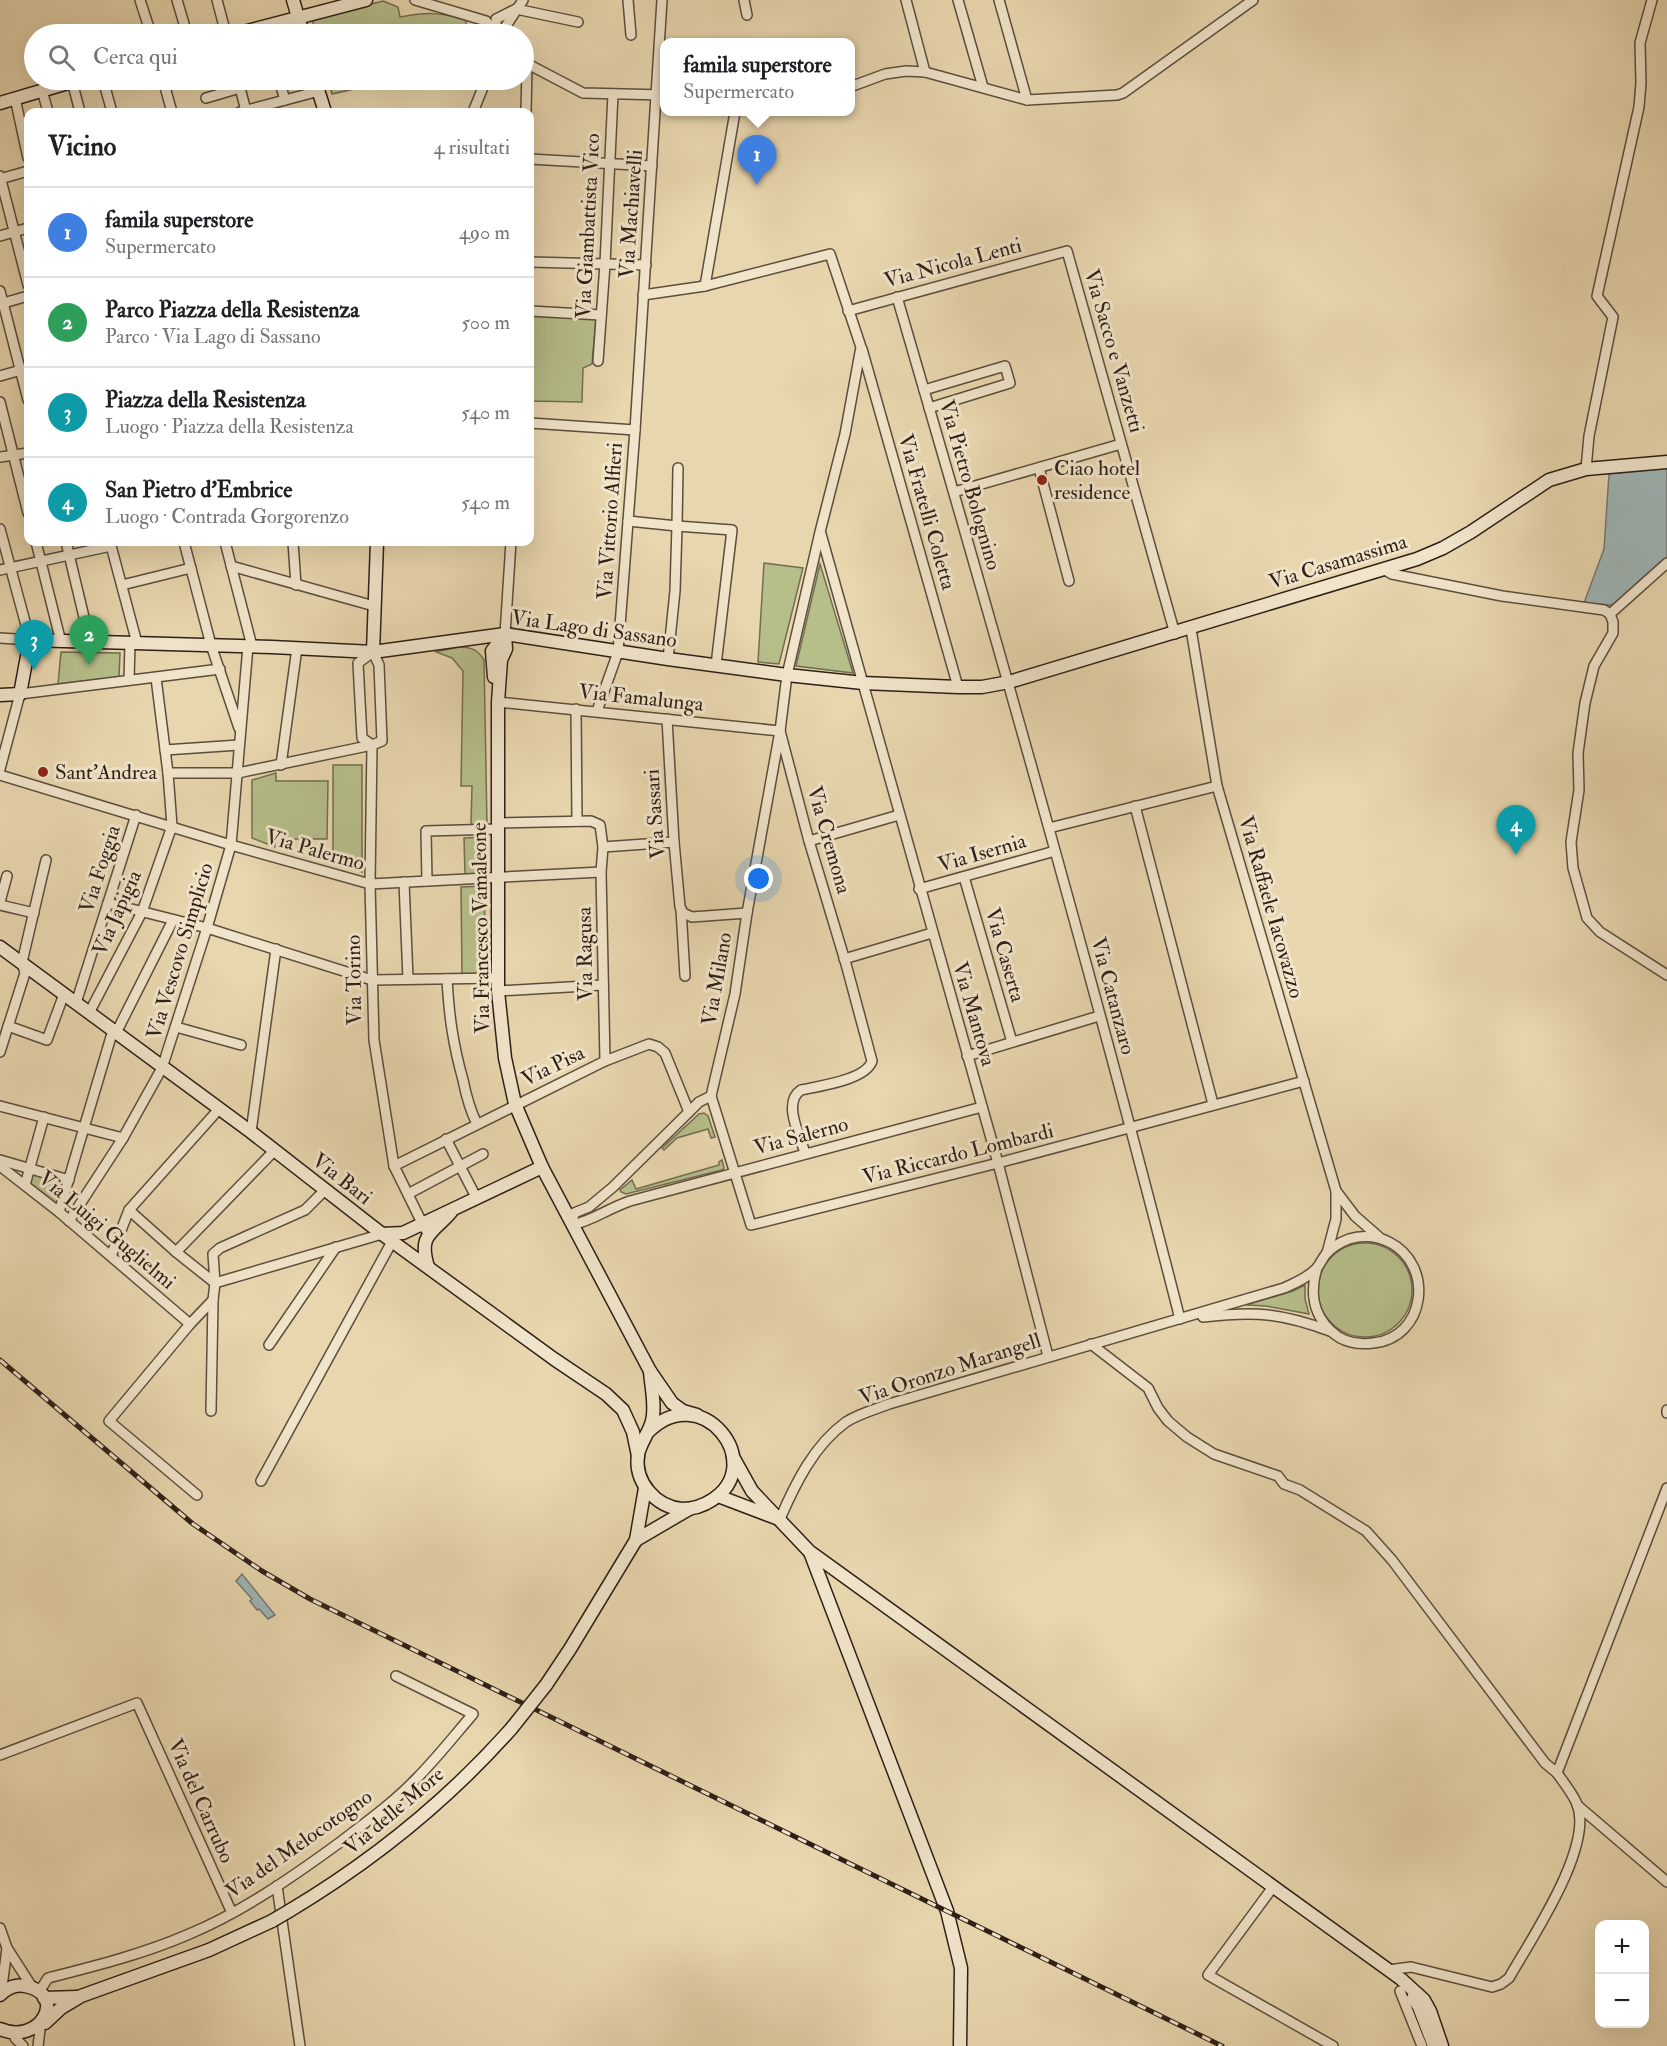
<!DOCTYPE html>
<html lang="it">
<head>
<meta charset="utf-8">
<style>
  body { margin:0; font-family:"IM FELL Double Pica",serif; background:#f2f2f2; color:#202124 }
  .controls { position:absolute; right:18px; bottom:18px; display:grid; overflow:hidden; border-radius:12px; box-shadow:0 6px 24px #0002 }
  .controls button { width:54px; height:54px; display:grid; place-items:center; padding:0; border:0; border-bottom:2px solid #e0e0e0; background:#fff; color:#202124; font:30px sans-serif }
  .you { position:absolute; left:759px; top:879px; width:21px; height:21px; margin:-15px; border:4px solid #fff; border-radius:50%; background:#1a73e8; box-shadow:0 0 0 9px #1a73e833 }
  .badge { display:grid; place-items:center; width:39px; height:39px; border-radius:50%; background:#8f2418; color:#fff; font-size:20px; font-weight:700 }
  .pin { position:absolute; translate:-50% -50px; filter:drop-shadow(0 2px 3px #0008) }
  .pin::after { content:''; position:absolute; top:32px; width:21px; height:18px; background:inherit; clip-path:polygon(0 0,100% 0,50% 100%) }
  .popup { position:absolute; left:660px; top:38px; width:195px; height:78px; box-sizing:border-box; display:grid; place-content:center; border-radius:12px; background:#fff; filter:drop-shadow(0 2px 4px #0005); font-size:20px; white-space:nowrap; color:#757577 }
  .popup b { font-size:22px; color:#202124 }
  .popup::after { content:''; position:absolute; left:50%; top:100%; margin-left:-12px; border:12px solid transparent; border-top-color:#fff }
  .list { margin:0; padding:0; list-style:none }
  h2 { display:flex; justify-content:space-between; align-items:center; height:78px; margin:0; padding:0 24px; font-size:26px }
  h2 small { font-size:20px; font-weight:400; color:#757577 }
  .list li { display:grid; grid-template-columns:39px 1fr auto; gap:18px; align-items:center; box-sizing:border-box; height:90px; padding:0 24px; border-top:2px solid #e0e0e0 }
  .list b { display:block; font-size:22px; white-space:nowrap }
  .list p { margin:0; font-size:20px; white-space:nowrap; color:#757577 }
  .list em { font-size:20px; font-style:normal; color:#757577 }
  .icon { flex:none; width:33px; height:33px; fill:none; stroke:currentColor; stroke-width:2; stroke-linecap:round; stroke-linejoin:round }
  .map { position:relative; flex:none; width:1667px; height:2046px; overflow:hidden }
  .search { position:absolute; background:#fff; box-shadow:0 6px 24px #0002; left:24px; top:24px; width:510px; height:66px; display:flex; align-items:center; gap:15px; box-sizing:border-box; padding:0 21px; border-radius:33px; color:#757577; font-size:22px }
  .panel { position:absolute; background:#fff; box-shadow:0 6px 24px #0002; left:24px; top:108px; width:510px; height:438px; border-radius:12px }
  .map>svg:first-child { display:block }
</style>
</head>
<body>
<div class="map">
<svg width="1667" height="2046" viewBox="0 0 1667 2046">
  <rect width="100%" height="100%" fill="#e8d6ae"/>
  <filter id="stains"><feTurbulence type="fractalNoise" baseFrequency=".00333" numOctaves="4"/><feColorMatrix values="0 0 0 0 .2 0 0 0 0 .09 0 0 0 0 .02 0 0 0 .5 -.17"/></filter>
  <radialGradient id="worn" r=".72"><stop offset=".6" stop-color="#630" stop-opacity="0"/><stop offset="1" stop-color="#630" stop-opacity=".3"/></radialGradient>
  <!-- green -->
  <g fill="#b6be8a" stroke="#726e50" stroke-width="1.5">
    <path d="M383,1L398,7L400,17C428,12 438,12 466,20V34H316L312,19Z"/>
    <polygon points="328,80 393,80 332,94"/>
    <polygon points="530,314 596,319 592,364 583,368 582,402 530,401"/>
    <polygon points="764,563 803,568 779,664 758,662"/>
    <polygon points="820,564 853,673 796,666"/>
    <path d="M458,647C471,647 477,649 484,660L487,825L471,826L472,786H461L463,671L452,658L436,652Z"/>
    <polygon points="61,652 120,653 119,677 58,684"/>
    <polygon points="333,765 362,765 362,872 333,859"/>
    <polygon points="276,773 276,781 328,781 327,839 276,839 275,847 252,838 252,780"/>
    <polygon points="485,837 486,874 465,875 464,838"/>
    <polygon points="484,886 486,973 462,974 461,887"/>
    <polygon points="704,1113 708,1116 715,1137 711,1138 708,1129 677,1138 664,1150 662,1148 699,1114"/>
    <polygon points="722,1160 724,1168 722,1170 626,1194 621,1192 620,1190 632,1180 636,1189 719,1165 719,1162"/>
    <polygon points="33,1173 62,1184 57,1204 29,1183 29,1176"/>
    <circle cx="1365" cy="1290" r="47"/>
    <polygon points="1305,1285 1305,1299 1309,1314 1266,1306 1246,1305 1293,1291"/>
  </g>
  <!-- water -->
  <g fill="#9eb6b7" stroke="#717a77" stroke-width="1.5">
    <polygon points="1667,468 1667,559 1617,603 1610,605 1584,603 1604,549 1609,474"/>
    <polygon points="242,1574 275,1615 268,1619 259,1609 257,1610 250,1601 252,1599 236,1581"/>
  </g>
  <g fill="none" stroke-linecap="round" stroke-linejoin="round">
    <!-- street casing -->
    <g stroke="#5c4d3d" stroke-width="12">
      <g id="street">
        <polyline points="140,0 151,34"/>
        <polyline points="177,0 187,34"/>
        <polyline points="217,0 226,34"/>
        <polyline points="415,0 486,21 496,34"/>
        <polyline points="628,0 631,35"/>
        <polyline points="744,0 747,15"/>
        <polyline points="906,0 925,72"/>
        <polyline points="958,0 983,87"/>
        <polyline points="999,0 1027,100"/>
        <polyline points="516,9 578,22"/>
        <polyline points="496,33 496,19 516,9"/>
        <polyline points="496,34 504,29 523,0"/>
        <polyline points="524,62 583,93 664,95"/>
        <polyline points="103,80 112,112"/>
        <polyline points="163,80 172,112"/>
        <polyline points="238,80 246,111"/>
        <polyline points="279,80 285,100"/>
        <polyline points="72,81 80,112"/>
        <polyline points="850,87 885,74 906,71 925,72 1027,100 1117,95 1123,93 1253,0"/>
        <polyline points="42,90 48,112"/>
        <polyline points="15,98 28,158"/>
        <polyline points="206,98 240,88"/>
        <polyline points="240,112 319,91"/>
        <polyline points="473,112 486,80"/>
        <polyline points="526,112 527,65"/>
        <polyline points="530,159 652,166"/>
        <polyline points="0,176 28,285"/>
        <polyline points="0,179 28,171"/>
        <polyline points="0,236 28,228"/>
        <polyline points="530,262 646,265"/>
        <polyline points="705,286 735,112"/>
        <polyline points="0,291 28,400"/>
        <path d="M643,295L705,286L830,254L861,347L845,434L820,532L787,675L780,731L747,913L735,994L711,1096L699,1102L613,1187L589,1207L574,1213L572,1225C592,1221 609,1208 630,1201L982,1107"/>
        <path d="M897,297C996,637 1093,977 1180,1319"/>
        <polyline points="0,304 28,296"/>
        <polyline points="530,311 601,315"/>
        <polyline points="848,311 1067,251 1175,634"/>
        <polyline points="862,349 958,687"/>
        <polyline points="598,361 605,264 613,94"/>
        <polyline points="0,376 28,368"/>
        <polyline points="924,390 1005,366 1010,383 929,408"/>
        <polyline points="0,402 28,513"/>
        <polyline points="530,423 635,430"/>
        <polyline points="0,457 28,453"/>
        <polyline points="1039,468 1069,581"/>
        <polyline points="1586,469 1589,436 1613,317 1597,296 1639,107 1641,83 1640,43 1652,0"/>
        <polyline points="954,492 1121,444"/>
        <polyline points="628,521 677,526 678,468"/>
        <polyline points="0,529 30,640 0,638"/>
        <polyline points="821,534 998,1163 1048,1356"/>
        <polyline points="36,542 61,642"/>
        <polyline points="66,542 90,642"/>
        <polyline points="110,542 137,643"/>
        <polyline points="184,542 211,645 239,728"/>
        <polyline points="225,542 252,646"/>
        <polyline points="293,542 296,585"/>
        <polyline points="231,566 374,606"/>
        <polyline points="1383,569 1392,574 1502,596 1604,610 1610,614 1613,622 1613,633 1594,666 1585,703 1578,753 1579,790 1571,842 1573,868 1587,918 1600,932 1667,975"/>
        <polyline points="0,570 111,546"/>
        <polyline points="122,585 191,568"/>
        <polyline points="1610,614 1667,563"/>
        <polyline points="1191,629 1217,786 1336,1191"/>
        <polyline points="505,634 511,542"/>
        <polyline points="668,659 675,591 677,526 732,530 716,665"/>
        <polyline points="129,680 130,643"/>
        <path d="M498,702L780,731L809,841L846,964L872,1061C866,1080 819,1086 801,1090C782,1102 800,1136 805,1153"/>
        <polyline points="576,709 577,821"/>
        <polyline points="597,711 618,652 635,430 662,0"/>
        <polyline points="667,719 674,842 680,907 683,913 692,917 747,913"/>
        <polyline points="372,745 370,884 374,1040 394,1166 425,1229"/>
        <polyline points="165,750 239,745"/>
        <polyline points="281,765 297,648"/>
        <polyline points="0,769 20,694 220,669"/>
        <polyline points="168,773 238,773 372,745 382,741 379,665 373,652 358,663 362,738 372,745"/>
        <polyline points="0,775 231,845 370,884 601,872"/>
        <polyline points="1135,806 1213,1104"/>
        <polyline points="498,823 591,821 600,825 603,847 601,872 605,1061"/>
        <polyline points="1049,828 1217,786"/>
        <polyline points="809,841 899,815"/>
        <polyline points="603,847 674,842"/>
        <polyline points="964,877 1012,1042"/>
        <polyline points="427,881 426,831 498,829"/>
        <polyline points="404,882 408,979"/>
        <polyline points="919,889 1055,851"/>
        <polyline points="0,902 7,876"/>
        <polyline points="108,903 207,928 372,980 499,978"/>
        <polyline points="0,905 34,913"/>
        <polyline points="681,909 685,976"/>
        <polyline points="844,959 932,933"/>
        <path d="M447,979C449,1016 453,1044 463,1080C466,1095 470,1110 477,1124"/>
        <polyline points="498,991 603,985"/>
        <polyline points="76,1003 136,815"/>
        <polyline points="89,1013 142,912 172,826 168,773 156,678"/>
        <polyline points="8,1026 47,1040 64,994"/>
        <polyline points="176,1027 241,1045"/>
        <polyline points="116,1033 173,920"/>
        <polyline points="0,1052 25,973 22,963 23,958 46,860"/>
        <polyline points="967,1056 1099,1016"/>
        <polyline points="711,1096 751,1225 998,1163 1304,1081"/>
        <polyline points="0,1106 123,1138"/>
        <polyline points="251,1132 276,949"/>
        <polyline points="446,1139 477,1199"/>
        <polyline points="0,1160 69,1180"/>
        <polyline points="0,1166 59,1212 190,1324"/>
        <polyline points="394,1166 605,1061 649,1044 658,1047 665,1053 689,1112"/>
        <polyline points="25,1185 44,1117"/>
        <polyline points="408,1194 483,1154"/>
        <polyline points="129,1210 176,1252 215,1283"/>
        <polyline points="59,1212 113,1030"/>
        <polyline points="69,1221 123,1138 162,1068 207,928 231,845 248,646"/>
        <polyline points="176,1252 274,1151"/>
        <polyline points="1327,1253 1336,1219 1336,1191 1355,1216 1379,1237"/>
        <polyline points="111,1256 129,1210 219,1109"/>
        <polyline points="215,1283 382,1234"/>
        <path d="M1203,1317C1256,1311 1281,1313 1330,1331"/>
        <polyline points="1091,1344 1148,1388 1158,1408 1168,1421 1187,1437 1214,1454 1278,1476 1284,1484 1300,1490 1366,1531 1392,1560 1545,1763 1557,1773"/>
        <polyline points="269,1345 336,1247"/>
        <polyline points="1667,1410 1667,1413"/>
        <polyline points="211,1411 213,1300 215,1283 213,1254 220,1248 305,1210 325,1190"/>
        <polyline points="261,1481 394,1238"/>
        <polyline points="197,1495 109,1421 190,1324 213,1300"/>
        <path d="M780,1519C795,1484 814,1445 846,1422C858,1414 876,1409 889,1404L1284,1288C1295,1283 1307,1278 1316,1269C1320,1265 1322,1259 1326,1254C1332,1247 1341,1242 1349,1239C1362,1235 1377,1236 1389,1242C1435,1265 1426,1338 1373,1343C1358,1345 1342,1342 1331,1331C1312,1313 1310,1292 1317,1268"/>
        <polyline points="0,1755 137,1703 232,1913"/>
        <polyline points="1577,1805 1667,1882"/>
        <polyline points="277,1886 300,2046"/>
        <polyline points="1273,1887 1208,1975 1333,2046"/>
        <polyline points="0,1928 7,1948 32,1987"/>
        <path d="M1388,1970L1411,1967L1492,1987L1501,1984L1509,1978C1531,1939 1594,1847 1577,1804C1573,1794 1564,1783 1557,1773L1667,1488"/>
        <polyline points="1400,1991 1422,2046"/>
        <path d="M39,1992L48,1978C95,1966 143,1954 187,1935C242,1912 291,1878 339,1843C365,1823 393,1803 416,1779C436,1759 454,1736 473,1714L396,1676"/>
        <polyline points="1,1995 7,1948"/>
        <polyline points="15,2038 23,2046"/>
        <polyline points="38,2046 40,2030"/>
      </g>
    </g>
    <!-- secondary casing -->
    <g stroke="#2e1f17" stroke-width="15">
      <g id="secondary">
        <polyline points="293,0 303,34"/>
        <polyline points="236,34 366,0"/>
        <polyline points="315,80 325,112"/>
        <polyline points="0,103 78,80"/>
        <polyline points="505,634 506,649 501,660 498,702 498,991 505,1058 515,1104 542,1167 650,1371 672,1403 683,1411 697,1415"/>
        <polyline points="373,652 377,542"/>
        <polyline points="494,677 492,651 505,634"/>
        <polyline points="0,695 20,694 30,640 272,647 373,652 505,634 668,659 787,675 863,683 958,687 982,687 1009,682 1417,559 1443,548 1471,532 1549,480 1586,469 1667,462"/>
        <polyline points="0,947 251,1132 382,1234 554,1359 606,1394 623,1410 633,1432 638,1456"/>
        <polyline points="382,1234 403,1233 542,1167"/>
        <path d="M428,1267C418,1234 432,1234 451,1212"/>
        <path d="M647,1433C701,1377 769,1464 712,1500C703,1506 693,1509 682,1509C656,1507 634,1482 638,1455C640,1443 649,1433 652,1421C656,1406 651,1387 650,1371"/>
        <polyline points="733,1457 752,1491 809,1551 1401,1979 1424,2000 1430,2011 1442,2046"/>
        <polyline points="718,1496 776,1518"/>
        <polyline points="636,1540 689,1509"/>
        <polyline points="810,1552 947,1911 961,1968 960,2046"/>
        <polyline points="546,1685 570,1649 636,1540 645,1488"/>
        <path d="M289,1911C371,1862 447,1801 511,1729"/>
        <path d="M0,1995C7,1988 15,1984 25,1986C69,1994 40,2046 0,2029"/>
        <polyline points="44,1998 77,1997"/>
        <polyline points="1413,1998 1419,2007 1434,2046"/>
        <polyline points="45,2023 61,2008 81,1996 209,1950 272,1921"/>
      </g>
    </g>
    <!-- street -->
    <use href="#street" stroke="#f0e4ca" stroke-width="9"/>
    <!-- secondary -->
    <use href="#secondary" stroke="#f0e4ca" stroke-width="12"/>
    <!-- rail casing -->
    <g stroke="#2e1f17" stroke-width="5">
      <polyline id="rail" points="0,1360 193,1524 262,1571 310,1599 1222,2046"/>
    </g>
    <!-- rail -->
    <use href="#rail" stroke="#f0e4ca" stroke-width="3" stroke-dasharray="9" stroke-linecap="butt"/>
    <!-- secondary-bridge casing -->
    <g stroke="#2e1f17" stroke-width="15" stroke-linecap="butt">
      <g id="secondary-bridge">
        <polyline points="511,1729 546,1685"/>
        <polyline points="272,1921 289,1911"/>
      </g>
    </g>
    <!-- secondary-bridge -->
    <use href="#secondary-bridge" stroke="#f0e4ca" stroke-width="12"/>
  </g>
  <!-- markers -->
  <g fill="#8f2418" stroke="#f0e4ca" stroke-width="2">
    <circle cx="1042" cy="480" r="6"/>
    <circle cx="43" cy="772" r="6"/>
  </g>
  <g text-anchor="middle" dominant-baseline="central" stroke-width="6" stroke-linejoin="round" paint-order="stroke">
    <!-- street labels -->
    <g font-size="21" fill="#2e1f17" stroke="#f0e4ca">
      <text transform="translate(631 214) rotate(-86)">Via Machiavelli</text>
      <text transform="translate(588 226) rotate(-87)">Via Giambattista Vico</text>
      <text transform="translate(953 263) rotate(-15)">Via Nicola Lenti</text>
      <text transform="translate(1114 351) rotate(74)">Via Sacco e Vanzetti</text>
      <text transform="translate(970 485) rotate(74)">Via Pietro Bolognino</text>
      <text transform="translate(927 512) rotate(74)">Via Fratelli Coletta</text>
      <text transform="translate(610 521) rotate(-86)">Via Vittorio Alfieri</text>
      <text transform="translate(1338 562) rotate(-17)">Via Casamassima</text>
      <text transform="translate(594 629) rotate(8)">Via Lago di Sassano</text>
      <text transform="translate(641 698) rotate(6)">Via Famalunga</text>
      <text transform="translate(655 814) rotate(-94)">Via Sassari</text>
      <text transform="translate(829 840) rotate(74)">Via Cremona</text>
      <text transform="translate(315 850) rotate(16)">Via Palermo</text>
      <text transform="translate(982 853) rotate(-16)">Via Isernia</text>
      <text transform="translate(100 869) rotate(-72)">Via Foggia</text>
      <text transform="translate(1271 907) rotate(74)">Via Raffaele Iacovazzo</text>
      <text transform="translate(117 913) rotate(-66)">Via Japigia</text>
      <text transform="translate(481 928) rotate(-91)">Via Francesco Vamaleone</text>
      <text transform="translate(180 951) rotate(-73)">Via Vescovo Simplicio</text>
      <text transform="translate(585 954) rotate(-91)">Via Ragusa</text>
      <text transform="translate(1005 955) rotate(74)">Via Caserta</text>
      <text transform="translate(717 979) rotate(-80)">Via Milano</text>
      <text transform="translate(354 980) rotate(-91)">Via Torino</text>
      <text transform="translate(1113 996) rotate(75)">Via Catanzaro</text>
      <text transform="translate(974 1014) rotate(74)">Via Mantova</text>
      <text transform="translate(553 1066) rotate(-26)">Via Pisa</text>
      <text transform="translate(801 1136) rotate(-15)">Via Salerno</text>
      <text transform="translate(958 1154) rotate(-14)">Via Riccardo Lombardi</text>
      <text transform="translate(342 1179) rotate(38)">Via Bari</text>
      <text transform="translate(107 1230) rotate(40)">Via Luigi Guglielmi</text>
      <text transform="translate(950 1369) rotate(-18)">Via Oronzo Marangell</text>
      <text transform="translate(201 1801) rotate(66)">Via del Carrubo</text>
      <text transform="translate(394 1811) rotate(-40)">Via delle More</text>
      <text transform="translate(299 1844) rotate(-35)">Via del Melocotogno</text>
    </g>
    <!-- poi labels -->
    <g font-size="21" fill="#2e1f17" stroke="#f0e4ca" text-anchor="start">
      <text x="1054" y="468">Ciao hotel<tspan x="1054" dy="24">residence</tspan></text>
      <text x="55" y="772">Sant'Andrea</text>
    </g>
  </g>
  <rect width="100%" height="100%" filter="url(#stains)"/>
  <rect width="100%" height="100%" fill="url(#worn)"/>
</svg>
<div class="controls">
<button>+</button>
<button>−</button>
</div>
<div class="you"></div>
<div class="pin badge" style="left:757px;top:185px;background:#3f7fe0">1</div>
<div class="popup"><b>famila superstore</b>Supermercato</div>
<div class="pin badge" style="left:89px;top:665px;background:#2e9e5b">2</div>
<div class="pin badge" style="left:34px;top:670px;background:#0f9aa8">3</div>
<div class="pin badge" style="left:1516px;top:855px;background:#0f9aa8">4</div>
<div class="search"><svg class="icon" aria-label="search" viewBox="0 0 24 24"><circle cx="10" cy="10" r="6"/><path d="M15 15l6 6"/></svg>Cerca qui</div>
<section class="panel">
<h2>Vicino<small>4 risultati</small></h2>
<ul class="list">
<li><span class="badge" style="background:#3f7fe0">1</span><div><b>famila superstore</b><p>Supermercato</p></div><em>490 m</em></li>
<li><span class="badge" style="background:#2e9e5b">2</span><div><b>Parco Piazza della Resistenza</b><p>Parco · Via Lago di Sassano</p></div><em>500 m</em></li>
<li><span class="badge" style="background:#0f9aa8">3</span><div><b>Piazza della Resistenza</b><p>Luogo · Piazza della Resistenza</p></div><em>540 m</em></li>
<li><span class="badge" style="background:#0f9aa8">4</span><div><b>San Pietro d'Embrice</b><p>Luogo · Contrada Gorgorenzo</p></div><em>540 m</em></li>
</ul>
</section>
</div>
</body>
</html>
